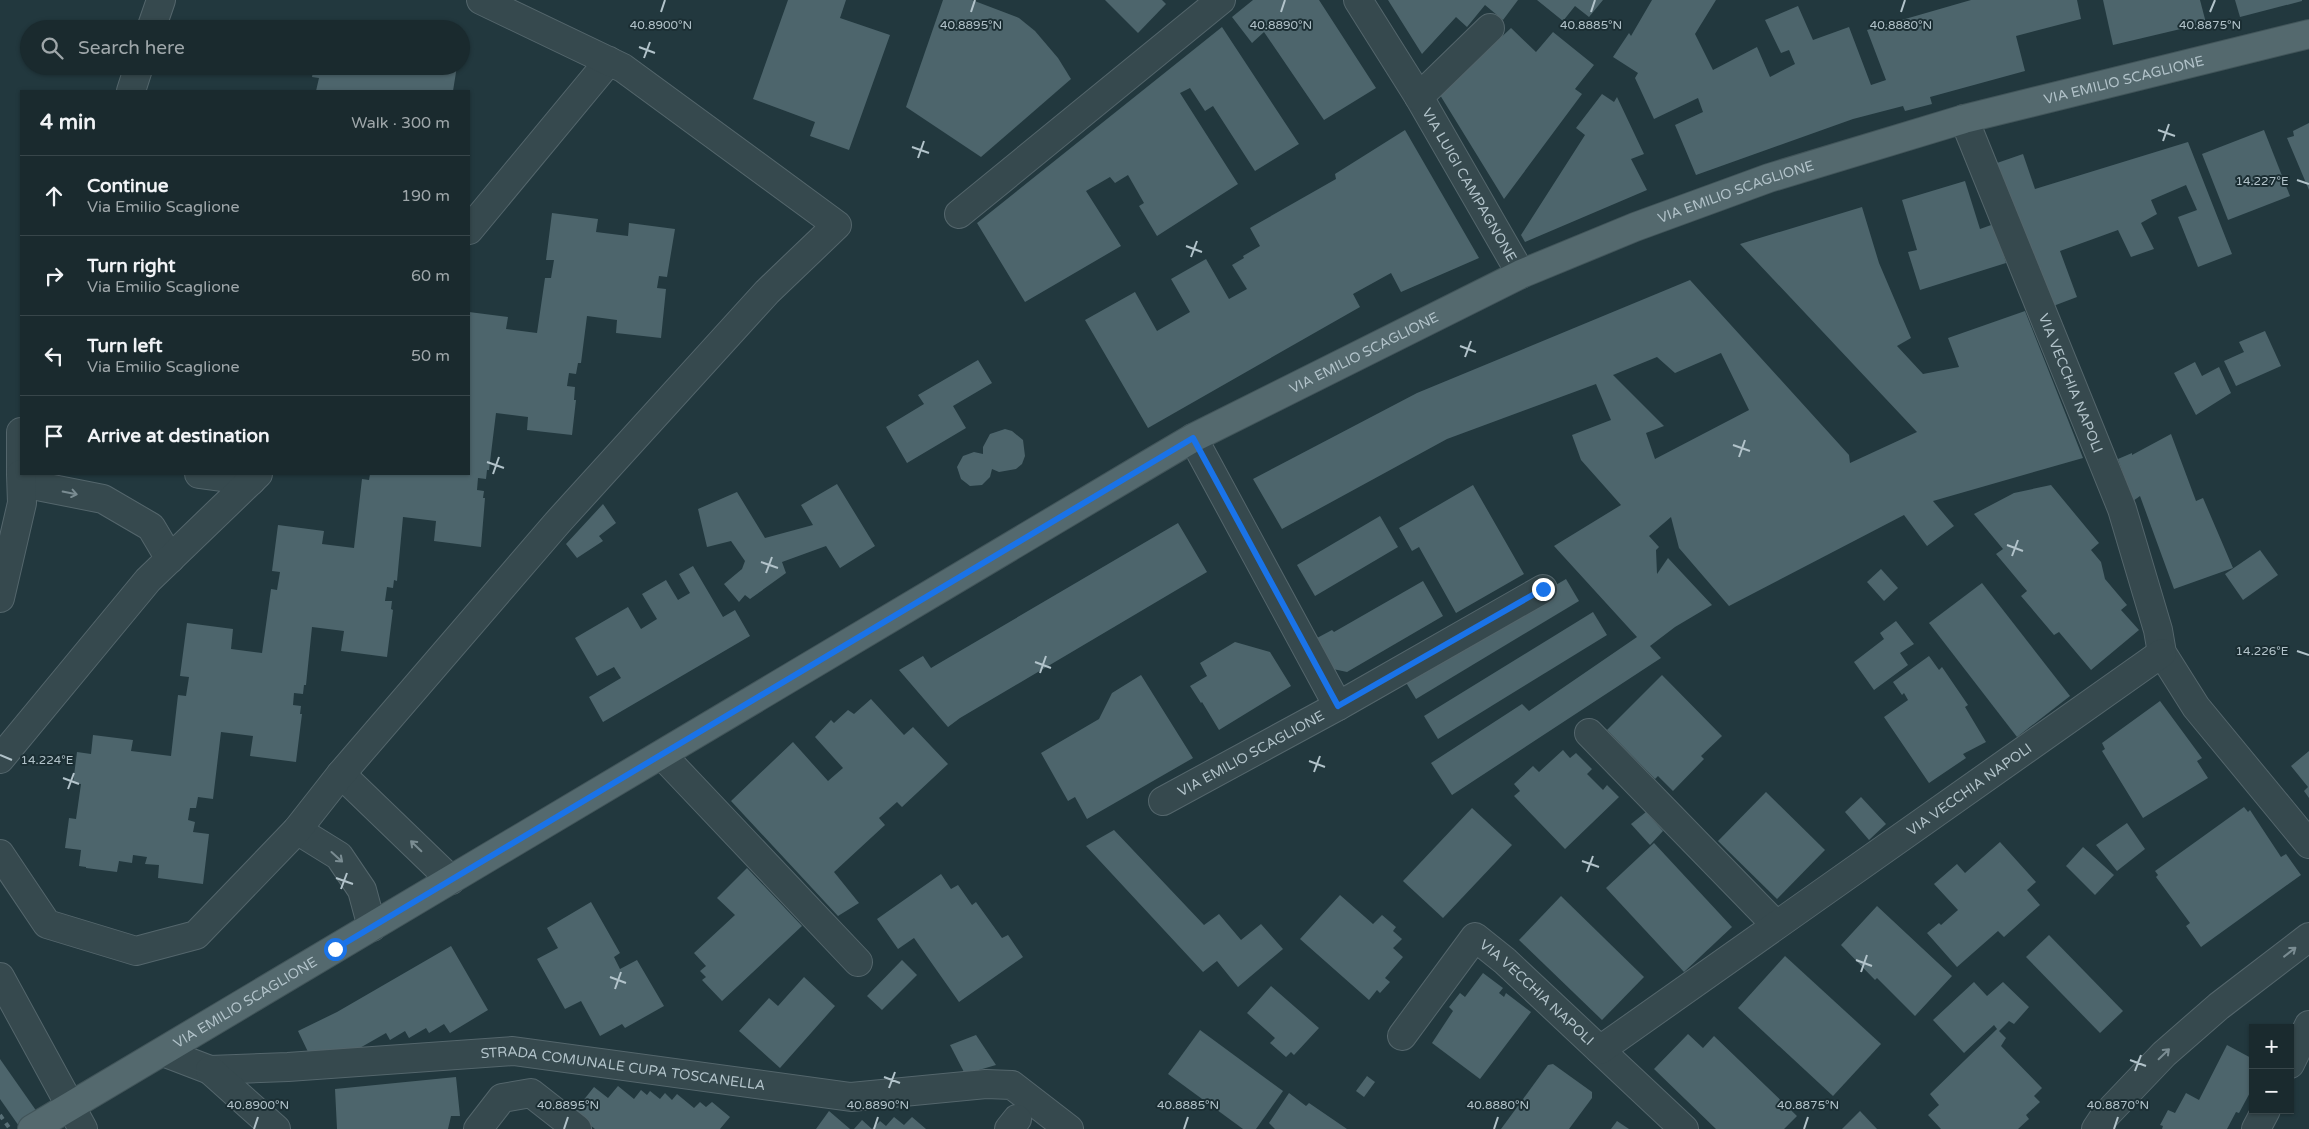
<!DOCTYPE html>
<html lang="en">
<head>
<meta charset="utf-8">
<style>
  body { margin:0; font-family:"Varela Round",sans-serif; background:#27363a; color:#f1f3f6 }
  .controls { position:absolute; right:15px; bottom:15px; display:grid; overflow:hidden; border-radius:0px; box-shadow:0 1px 4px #0004 }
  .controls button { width:45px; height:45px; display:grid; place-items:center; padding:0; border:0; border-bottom:1px solid #38464a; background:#1a2a2e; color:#f1f3f6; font:25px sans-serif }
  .stop { position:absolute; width:15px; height:15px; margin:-11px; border:4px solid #1a73e8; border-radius:50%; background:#fff }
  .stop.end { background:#1a73e8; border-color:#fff; box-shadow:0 1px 5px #0008 }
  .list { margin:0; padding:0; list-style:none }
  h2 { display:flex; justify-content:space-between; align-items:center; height:65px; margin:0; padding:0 20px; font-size:21px }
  h2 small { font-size:16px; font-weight:400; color:#9fa7aa }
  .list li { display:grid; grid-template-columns:32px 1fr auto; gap:15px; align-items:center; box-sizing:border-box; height:80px; padding:0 20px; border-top:1px solid #38464a }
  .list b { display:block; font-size:19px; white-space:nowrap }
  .list p { margin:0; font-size:16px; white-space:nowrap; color:#9fa7aa }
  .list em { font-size:16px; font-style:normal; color:#9fa7aa }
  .icon { flex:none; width:28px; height:28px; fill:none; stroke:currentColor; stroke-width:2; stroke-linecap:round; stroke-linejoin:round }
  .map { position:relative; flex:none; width:2309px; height:1129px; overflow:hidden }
  .search { position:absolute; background:#1a2a2e; box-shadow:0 1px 4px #0004; left:20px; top:20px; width:450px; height:55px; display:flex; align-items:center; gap:12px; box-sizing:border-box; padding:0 18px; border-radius:28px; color:#9fa7aa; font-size:19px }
  .panel { position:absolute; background:#1a2a2e; box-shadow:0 1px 4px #0004; left:20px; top:90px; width:450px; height:385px; border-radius:0px }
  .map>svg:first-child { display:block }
</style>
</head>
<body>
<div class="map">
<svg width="2309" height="1129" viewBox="0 0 2309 1129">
  <rect width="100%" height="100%" fill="#22383e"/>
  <!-- building -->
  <g fill="#4d656c" fill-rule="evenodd">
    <polygon points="788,0 846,0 840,18 890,35 849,150 810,136 815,122 753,99"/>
    <polygon points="943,0 972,0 1019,18 1035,31 1058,58 1071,79 981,157 906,107"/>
    <polygon points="1105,0 1162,0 1166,4 1138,33"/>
    <polygon points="1253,0 1319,0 1376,88 1324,120 1264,32 1252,43 1232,17"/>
    <polygon points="1388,0 1518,0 1503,20 1485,5 1467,27 1456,17 1422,54"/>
    <polygon points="1537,0 1603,0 1589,17 1575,6 1563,21"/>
    <polygon points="1652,0 1716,0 1695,34 1713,70 1757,47 1770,77 1795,64 1789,50 1781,53 1765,20 1798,6 1813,40 1849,27 1871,85 1886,80 1867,30 1971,0 2077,0 2081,19 2016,36 2025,71 1930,97 1932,104 1905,111 1903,106 1853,119 1696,175 1675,125 1703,112 1698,98 1654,119 1635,78 1638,73 1613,57 1629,33 1631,36"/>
    <polygon points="2103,0 2200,0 2206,23 2113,45"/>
    <polygon points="2235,0 2302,0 2302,1 2240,17"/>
    <polygon points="1222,27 1299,144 1255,171 1213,106 1205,111 1190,88 1180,93 1238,184 1157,236 1139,206 1144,203 1128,175 1115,183 1110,177 1086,191 1121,246 1025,302 977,223"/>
    <polygon points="1511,28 1536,52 1553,32 1594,65 1575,89 1582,94 1504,199 1440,95"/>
    <polygon points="314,66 457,66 453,91 316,91 319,78 312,77"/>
    <polygon points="1602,94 1614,102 1617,97 1644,154 1631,159 1647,190 1525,242 1521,235 1585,135 1576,128"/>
    <polygon points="2309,123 2309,190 2287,138 2294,136 2293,131"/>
    <polygon points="1405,130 1479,258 1401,292 1391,273 1353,294 1360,307 1148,428 1085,320 1135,292 1157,331 1190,312 1171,279 1206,259 1229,299 1247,289 1232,265 1244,258 1243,256 1260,246 1250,228 1336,179 1335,174"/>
    <polygon points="2264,130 2290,196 2228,220 2202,154"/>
    <polygon points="2188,142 2232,254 2198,267 2178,217 2197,210 2186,185 2151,200 2157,214 2141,223 2154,249 2131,257 2118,230 2060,251 2077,297 2048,308 1997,163 2023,154 2035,189"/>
    <polygon points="1965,181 1980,229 1994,224 2006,263 1920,290 1908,252 1917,250 1902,200"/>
    <path d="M1862,207L1879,263L1911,338L1897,346L1923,374L1959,367L1948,338L2025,311L2083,458L1933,501L1954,526L1927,546L1904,515L1729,606L1679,548L1671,517L1649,536L1659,547L1656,550L1657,574L1668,558L1712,605L1675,627L1650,646L1661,658L1452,795L1431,763L1522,704L1529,711L1637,637L1554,546L1621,505L1581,460L1572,435L1611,420L1596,384L1447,439L1282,529L1253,479L1417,393L1690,280L1849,455L1850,463L1917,432L1740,244ZM1721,353L1749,410L1655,459L1646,433L1664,426L1613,375L1657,357L1675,373Z"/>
    <polygon points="552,213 598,219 596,232 628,236 629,223 675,229 667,277 659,276 657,288 666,289 661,338 616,333 617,320 587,316 581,363 578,363 576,374 569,373 567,386 575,387 574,400 576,400 572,435 527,430 528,417 496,413 489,470 487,470 486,479 478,478 477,490 484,491 483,498 485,498 481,547 434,541 436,521 403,517 397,581 394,580 393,588 387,587 385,601 392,601 391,609 393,610 387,657 341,651 344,631 312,627 306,685 304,685 303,694 294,693 293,705 301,706 300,714 302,714 296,762 250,756 253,736 221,732 213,799 198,797 196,808 190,808 188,820 195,822 193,832 209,834 203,884 158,878 159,865 145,864 147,857 133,855 132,863 119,861 117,872 86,868 86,867 79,866 81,850 65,848 69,818 76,819 81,784 73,783 77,752 91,754 93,735 133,740 131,751 171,756 178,695 186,696 189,677 180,676 187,623 233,629 231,649 262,653 271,589 277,590 280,572 272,571 278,525 324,531 322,544 354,548 362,479 369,480 370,474 469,474 469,312 508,317 506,329 537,333 545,278 551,278 554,260 546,260"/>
    <polygon points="2265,331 2281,366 2236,386 2224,361 2244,352 2239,342"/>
    <polygon points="978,360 992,383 953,406 966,428 907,463 886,427 924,404 918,395"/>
    <polygon points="2195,362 2202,376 2219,367 2231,393 2196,415 2174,373"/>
    <polygon points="1005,429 1012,431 1023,440 1025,456 1022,464 1016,469 999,472 992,469 990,477 982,485 970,486 961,479 957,467 963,456 974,452 983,454 983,447 990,434"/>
    <polygon points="2171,434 2196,501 2203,498 2233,568 2174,589 2140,496 2133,501 2118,459 2132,453 2132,455"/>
    <polygon points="837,484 875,546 840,568 826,546 782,562 786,573 750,599 745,595 739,602 724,584 742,569 745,561 731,541 707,547 698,509 737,492 765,538 813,525 801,505"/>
    <polygon points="1473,485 1524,574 1456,613 1419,547 1412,551 1399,528"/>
    <polygon points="2051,485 2099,543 2091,550 2101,562 2105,579 2127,605 2121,610 2139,630 2091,670 2059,632 2054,635 2021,596 2027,591 1996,554 2003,549 1974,514 2014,493"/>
    <polygon points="603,504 616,523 599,536 603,541 577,558 566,544"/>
    <polygon points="1380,516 1398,547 1315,596 1297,565"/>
    <polygon points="1178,523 1207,572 960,718 948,727 899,670 923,656 931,668"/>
    <polygon points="2260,550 2278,575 2243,600 2225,574"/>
    <polygon points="693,566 723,617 735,610 750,636 603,722 589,697 621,678 614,667 597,676 575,638 628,607 641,629 657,619 642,594 666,580 678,600 690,593 679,574"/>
    <polygon points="1881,569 1898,588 1884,601 1867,582"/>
    <polygon points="1566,579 1579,601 1416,699 1402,676"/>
    <polygon points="1423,581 1443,616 1347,672 1333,669 1317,638 1332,630 1334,632"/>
    <polygon points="1982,583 2070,696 2017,737 1929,623"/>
    <polygon points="1593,612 1607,635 1438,739 1424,716"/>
    <polygon points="1896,621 1914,644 1900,653 1908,665 1874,690 1854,662 1884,639 1880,633"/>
    <polygon points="1235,642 1270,652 1291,686 1219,730 1202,702 1201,703 1190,686 1207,676 1200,663"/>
    <polygon points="1929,656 1939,670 1942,667 1968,705 1965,707 1986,742 1963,754 1966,758 1929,783 1884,717 1908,700 1904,693 1902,695 1893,682"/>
    <polygon points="1141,675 1193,758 1087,819 1075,797 1068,801 1041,753 1099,719 1112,693"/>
    <polygon points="1662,675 1722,736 1701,756 1704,759 1673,791 1658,776 1655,779 1607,730"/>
    <polygon points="871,699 904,735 913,727 948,764 902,807 897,802 879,818 885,825 834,872 859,903 838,916 731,801 793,742 828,781 843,768 815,737 831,720 834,723 848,710 854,714"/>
    <polygon points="2160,701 2202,758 2197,761 2208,778 2143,818 2102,751 2105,749 2102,743"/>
    <polygon points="1563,750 1570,758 1576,753 1592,769 1587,774 1603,790 1607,785 1619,797 1565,849 1514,796 1520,791 1514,784 1533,766 1539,772"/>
    <polygon points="2309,751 2309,798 2304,791 2308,787 2291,766"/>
    <polygon points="1766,792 1825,850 1777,899 1718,841"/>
    <polygon points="1861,797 1886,824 1869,840 1845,812"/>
    <polygon points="2244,807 2248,812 2250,810 2281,857 2286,854 2301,875 2201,947 2186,926 2190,923 2156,877 2158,875 2155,871"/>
    <polygon points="1472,808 1512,845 1443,918 1403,881"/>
    <polygon points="1646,812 1663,831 1650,845 1631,824"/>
    <polygon points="2127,823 2145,849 2117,871 2096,845"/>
    <polygon points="1114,830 1204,925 1219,914 1241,940 1261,924 1283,949 1238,987 1217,961 1203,972 1086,846"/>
    <polygon points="2000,842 2036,882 2027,890 2040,905 2004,937 1998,931 1957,967 1927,933 1939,923 1941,925 1958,910 1934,884 1957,864 1965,873"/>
    <polygon points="1654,843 1732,927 1684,972 1606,888"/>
    <polygon points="2083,847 2114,875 2095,895 2066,866"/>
    <polygon points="747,868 802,926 722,1001 702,980 706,977 700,971 706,966 694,953 735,915 717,898"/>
    <polygon points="941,874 951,889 958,885 972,905 976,902 1002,938 1008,935 1023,957 959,1002 914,938 898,949 877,919"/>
    <polygon points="1340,895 1373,924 1382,915 1396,927 1393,931 1402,939 1393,948 1403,957 1385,978 1390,982 1380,993 1377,990 1369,1000 1300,939"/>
    <polygon points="1561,896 1644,977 1602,1020 1519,940"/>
    <polygon points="591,902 620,953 614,957 620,969 637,960 664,1006 625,1028 622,1024 600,1036 581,1001 565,1009 537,959 558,948 547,928"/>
    <polygon points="1877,906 1952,976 1915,1016 1877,978 1875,980 1841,945"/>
    <polygon points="2049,935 2123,1011 2100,1033 2026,957"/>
    <polygon points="451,946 488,1010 450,1033 444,1024 429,1033 426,1028 409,1038 405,1031 390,1040 386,1033 358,1049 309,1054 298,1031 337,1012"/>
    <polygon points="1785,956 1881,1044 1833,1096 1738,1008"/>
    <polygon points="902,960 917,975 882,1010 867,996"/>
    <polygon points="1483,973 1503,988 1499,993 1504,997 1506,993 1531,1012 1480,1079 1432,1043 1453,1011 1449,1007 1460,993 1465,997"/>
    <polygon points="804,977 835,1006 780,1068 739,1031 769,998 778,1006"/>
    <polygon points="1974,982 1987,996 2003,982 2029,1007 2014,1024 2009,1021 1999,1031 2006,1038 2001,1046 2042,1088 2034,1096 2040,1102 2026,1115 2029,1119 2018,1129 1941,1129 1928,1115 1939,1105 1930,1094 1997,1029 1994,1025 1964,1053 1933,1020"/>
    <polygon points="1271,986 1319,1028 1294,1055 1291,1052 1286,1057 1270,1043 1275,1038 1247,1013"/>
    <polygon points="1200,1030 1283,1091 1256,1129 1243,1129 1168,1074"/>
    <polygon points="1688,1034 1703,1048 1714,1036 1797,1116 1784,1129 1716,1129 1654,1069"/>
    <polygon points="976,1035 996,1065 965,1074 950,1045"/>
    <polygon points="2227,1045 2253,1059 2253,1087 2239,1113 2236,1112 2227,1129 2162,1129 2163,1126 2160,1125 2168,1110 2175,1113 2186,1093 2199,1100"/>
    <polygon points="0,1059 49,1129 21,1129 0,1099"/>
    <polygon points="1553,1064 1592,1092 1592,1098 1569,1129 1501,1129 1548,1065"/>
    <polygon points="1367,1076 1375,1082 1364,1097 1356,1091"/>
    <polygon points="456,1077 460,1116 451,1116 448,1129 337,1129 335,1089"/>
    <polygon points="618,1086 634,1099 641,1090 647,1095 650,1091 660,1099 665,1093 672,1100 677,1094 694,1108 700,1102 706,1107 712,1102 730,1117 720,1129 595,1129 574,1112 594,1087 608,1098"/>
    <polygon points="1289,1093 1306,1106 1309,1103 1347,1129 1275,1129 1269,1123"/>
    <polygon points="829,1111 850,1129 816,1129"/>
    <polygon points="1860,1111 1877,1129 1842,1129"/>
    <polygon points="894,1117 904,1125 912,1117 926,1129 854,1129 862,1120 872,1129 880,1121 886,1126"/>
    <polygon points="1617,1121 1629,1129 1611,1129"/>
  </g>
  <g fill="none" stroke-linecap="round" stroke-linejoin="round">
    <!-- minor casing -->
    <g stroke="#54666c" stroke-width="30">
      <g id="minor">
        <path id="s1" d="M1358,0L1419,97L1521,274"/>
        <polyline points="151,29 161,0"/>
        <polyline points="131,91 139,66"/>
        <polyline points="1419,97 1490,28"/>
        <path id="s2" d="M1964,119L2122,509L2158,630L2162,653L2196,707L2309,844"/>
        <polyline points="959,214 1221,0"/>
        <polyline points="469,230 609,61"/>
        <polyline points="21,432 21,472"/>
        <polyline points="1193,438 1338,706"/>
        <polyline points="199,474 251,481"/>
        <polyline points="22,483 103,499 151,527 170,559"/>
        <polyline points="0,598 22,503 21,474"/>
        <polyline points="1589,733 1776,925"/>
        <polyline points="662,755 858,962"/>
        <polyline points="0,759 148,580 258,474"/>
        <polyline points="341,774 451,880"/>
        <path id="s3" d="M1163,801L1338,706L1543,589"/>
        <polyline points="297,830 339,856 362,890 372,927"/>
        <polyline points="0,854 47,924 136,951 196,935 297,830 341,774 558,522 767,292 837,225 623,68 481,0"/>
        <polyline points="0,977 83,1129"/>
        <path id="s4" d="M1402,1036L1475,937L1505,961L1684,1129"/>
        <path id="s5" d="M1600,1050L2162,653"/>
        <path id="s6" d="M163,1052L210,1070L288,1067L513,1051L851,1097L986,1084L1012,1085L1069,1129"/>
        <polyline points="2290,1064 2309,1025"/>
        <polyline points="210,1070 276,1129"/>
        <polyline points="478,1129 502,1098 531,1093 577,1129"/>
        <polyline points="1009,1129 1017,1119"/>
        <polyline points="2096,1129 2104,1117 2164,1054 2219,1006 2309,937"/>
        <polyline points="2256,1129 2266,1110"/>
      </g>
    </g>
    <!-- major casing -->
    <g stroke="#42555a" stroke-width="30">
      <g id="major">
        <path id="s7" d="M32,1129L1154,461L1193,438L1521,274L1635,227L1769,178L1964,119L2309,34"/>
      </g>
    </g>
    <!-- minor -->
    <use href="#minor" stroke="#36494e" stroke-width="28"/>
    <!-- major -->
    <use href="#major" stroke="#54696e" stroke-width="28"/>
    <!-- rail -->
    <polyline stroke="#586f76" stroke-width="4" stroke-dasharray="5 5" stroke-linecap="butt" points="0,1115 10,1129"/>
  </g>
  <!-- one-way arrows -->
  <defs><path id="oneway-shaft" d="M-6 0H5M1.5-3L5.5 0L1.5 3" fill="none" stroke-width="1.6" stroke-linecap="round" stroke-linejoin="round" transform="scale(1.25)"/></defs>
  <g stroke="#7a8c92">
    <use href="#oneway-shaft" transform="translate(70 493) rotate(11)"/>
    <use href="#oneway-shaft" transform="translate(416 846) rotate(-136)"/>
    <use href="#oneway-shaft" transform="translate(337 857) rotate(42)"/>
    <use href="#oneway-shaft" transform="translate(2290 952) rotate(-38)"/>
    <use href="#oneway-shaft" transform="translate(2164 1054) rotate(-44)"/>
  </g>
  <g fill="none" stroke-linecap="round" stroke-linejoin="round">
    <!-- route -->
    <polyline stroke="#1a73e8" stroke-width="6" points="335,949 1193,438 1338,706 1543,589"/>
  </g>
  <!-- ticks -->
  <path fill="none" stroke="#b2c3ca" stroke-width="2" d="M661,12L665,0M971,12L975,0M1281,12L1285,0M1591,12L1595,0M1901,12L1905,0M2210,12L2215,0M639,47L655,53M644,58L650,42M2158,130L2175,136M2163,141L2169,124M912,147L929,153M918,158L924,141M2297,180L2309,184M1186,246L1202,252M1191,257L1197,241M1460,346L1476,352M1465,357L1471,341M1733,445L1750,451M1739,457L1745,440M487,462L504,468M493,474L499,457M2007,545L2023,551M2012,556L2018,540M761,562L778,568M766,573L772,557M2297,651L2309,655M1035,662L1051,668M1040,673L1046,656M0,755L12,760M1309,761L1325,767M1314,772L1320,756M63,778L79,784M68,789L74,773M1582,861L1599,867M1587,872L1593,856M336,878L353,884M341,889L347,873M1856,960L1872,966M1861,972L1867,955M610,977L626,983M615,989L621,972M2130,1060L2146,1066M2135,1071L2141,1055M884,1077L900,1083M889,1088L895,1072M254,1129L258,1117M564,1129L568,1117M874,1129L878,1117M1184,1129L1188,1117M1494,1129L1498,1117M1804,1129L1808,1117M2114,1129L2118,1117"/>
  <g text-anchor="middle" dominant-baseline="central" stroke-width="4" stroke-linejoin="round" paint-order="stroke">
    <!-- street labels -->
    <g font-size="14" fill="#b2c3ca" stroke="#1b2e33">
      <text stroke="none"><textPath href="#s7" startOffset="2352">VIA EMILIO SCAGLIONE</textPath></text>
      <text stroke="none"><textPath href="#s1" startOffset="216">VIA LUIGI CAMPAGNONE</textPath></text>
      <text stroke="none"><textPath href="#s7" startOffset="1948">VIA EMILIO SCAGLIONE</textPath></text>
      <text stroke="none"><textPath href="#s7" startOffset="1542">VIA EMILIO SCAGLIONE</textPath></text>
      <text stroke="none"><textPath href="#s2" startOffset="285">VIA VECCHIA NAPOLI</textPath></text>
      <text stroke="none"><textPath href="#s3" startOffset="100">VIA EMILIO SCAGLIONE</textPath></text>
      <text stroke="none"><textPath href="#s5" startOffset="452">VIA VECCHIA NAPOLI</textPath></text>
      <text stroke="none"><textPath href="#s4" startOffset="206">VIA VECCHIA NAPOLI</textPath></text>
      <text stroke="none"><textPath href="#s7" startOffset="248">VIA EMILIO SCAGLIONE</textPath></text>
      <text stroke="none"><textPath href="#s6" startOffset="465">STRADA COMUNALE CUPA TOSCANELLA</textPath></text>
    </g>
  </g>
  <g font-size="12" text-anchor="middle" fill="#b2c3ca" stroke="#1b2e33" stroke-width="4" stroke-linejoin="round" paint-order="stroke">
    <text x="661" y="29">40.8900°N</text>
    <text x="971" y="29">40.8895°N</text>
    <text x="1281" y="29">40.8890°N</text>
    <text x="1591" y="29">40.8885°N</text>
    <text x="1901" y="29">40.8880°N</text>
    <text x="2210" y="29">40.8875°N</text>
    <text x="2262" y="185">14.227°E</text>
    <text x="2262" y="655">14.226°E</text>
    <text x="47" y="764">14.224°E</text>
    <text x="258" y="1109">40.8900°N</text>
    <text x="568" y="1109">40.8895°N</text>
    <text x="878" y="1109">40.8890°N</text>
    <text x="1188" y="1109">40.8885°N</text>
    <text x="1498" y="1109">40.8880°N</text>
    <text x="1808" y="1109">40.8875°N</text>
    <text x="2118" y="1109">40.8870°N</text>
  </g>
</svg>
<div class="controls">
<button>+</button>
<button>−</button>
</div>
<div class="stop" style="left:335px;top:949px"></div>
<div class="stop end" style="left:1543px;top:589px"></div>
<div class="search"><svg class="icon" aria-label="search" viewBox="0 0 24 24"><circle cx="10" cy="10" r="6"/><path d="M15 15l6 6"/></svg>Search here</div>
<section class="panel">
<h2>4 min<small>Walk · 300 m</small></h2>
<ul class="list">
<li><svg class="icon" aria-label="ahead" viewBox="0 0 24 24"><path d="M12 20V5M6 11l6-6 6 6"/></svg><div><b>Continue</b><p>Via Emilio Scaglione</p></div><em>190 m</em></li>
<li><svg class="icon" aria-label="right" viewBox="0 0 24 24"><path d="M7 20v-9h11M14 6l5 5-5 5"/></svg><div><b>Turn right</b><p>Via Emilio Scaglione</p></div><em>60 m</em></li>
<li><svg class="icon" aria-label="left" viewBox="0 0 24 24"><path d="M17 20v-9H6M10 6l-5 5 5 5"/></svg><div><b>Turn left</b><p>Via Emilio Scaglione</p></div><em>50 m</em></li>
<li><svg class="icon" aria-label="arrive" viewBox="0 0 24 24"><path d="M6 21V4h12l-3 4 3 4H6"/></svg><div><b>Arrive at destination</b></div></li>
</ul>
</section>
</div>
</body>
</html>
